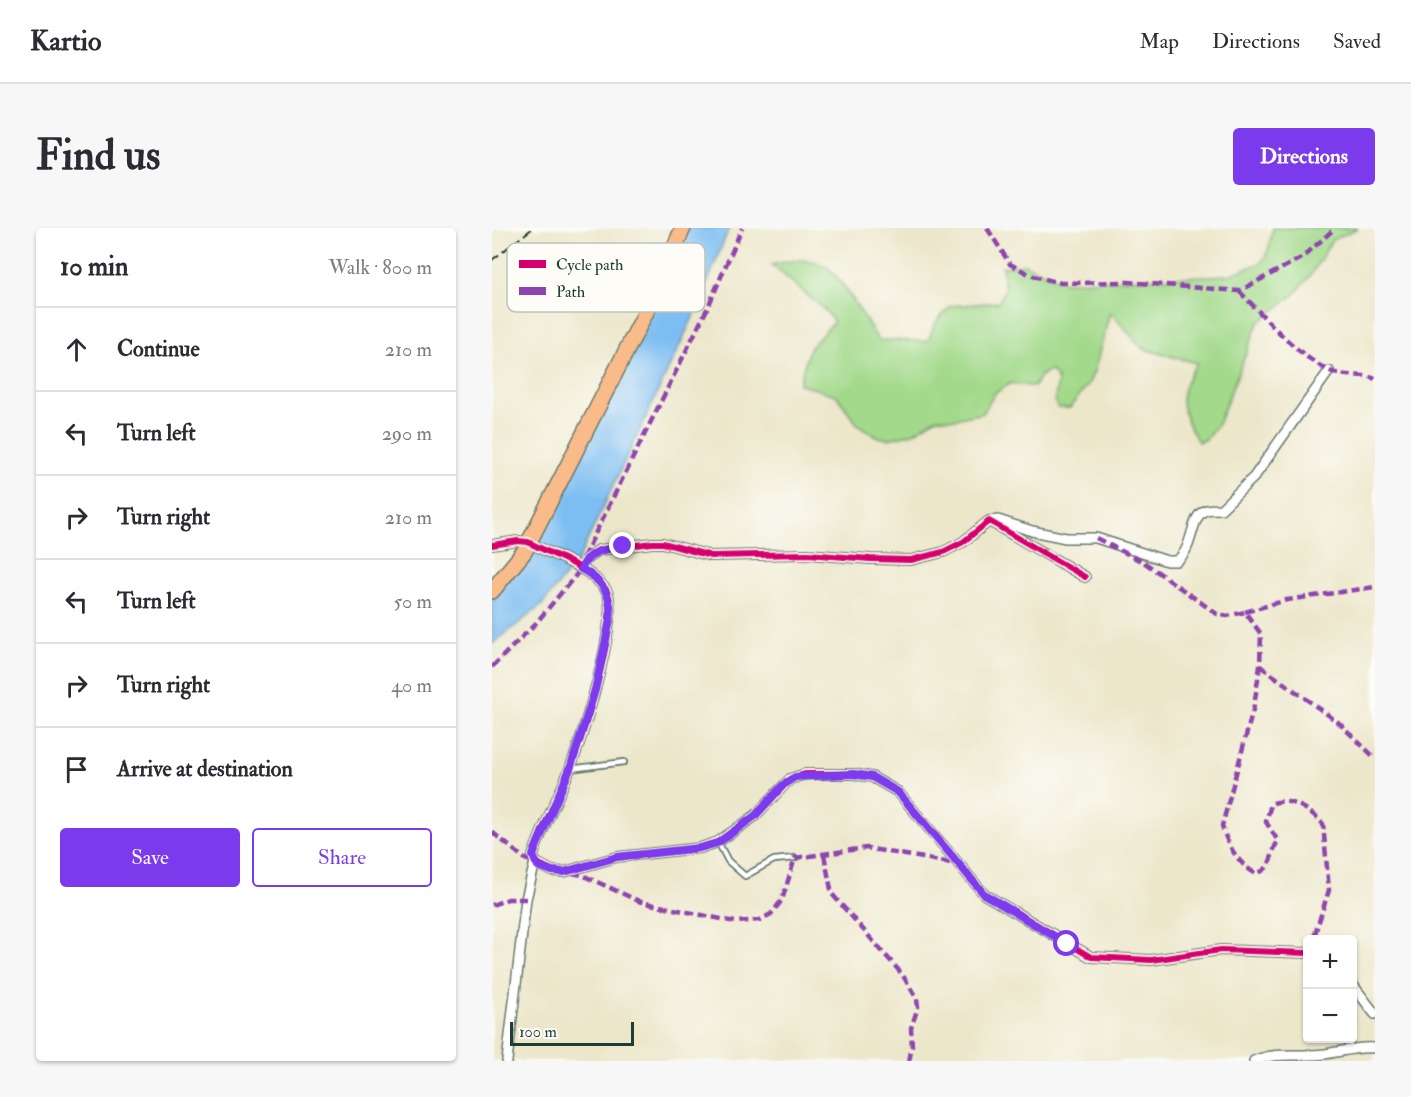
<!DOCTYPE html>
<html lang="en">
<head>
<meta charset="utf-8">
<style>
  body { margin:0; font-family:"IM FELL Double Pica",serif; background:#f7f7f7; color:#2b2b33 }
  .controls { position:absolute; right:18px; bottom:18px; display:grid; overflow:hidden; border-radius:6px; box-shadow:0 2px 4px #0004 }
  .controls button { width:54px; height:54px; display:grid; place-items:center; padding:0; border:0; border-bottom:2px solid #e1e1e2; background:#fff; color:#2b2b33; font:30px sans-serif }
  .scale { position:absolute; left:18px; bottom:15px; width:124px; box-sizing:border-box; padding-left:6px; border:3px solid #1f3d34; border-top:0; font-size:16px; line-height:21px; white-space:nowrap; color:#1f3d34; -webkit-text-stroke:4px #fdfcf7; paint-order:stroke }
  .stop { position:absolute; width:18px; height:18px; margin:-14px; border:4px solid #7c3aed; border-radius:50%; background:#fff }
  .stop.end { background:#7c3aed; border-color:#fff; box-shadow:0 2px 6px #0008 }
  .list { margin:0; padding:0; list-style:none }
  h2 { display:flex; justify-content:space-between; align-items:center; height:78px; margin:0; padding:0 24px; font-size:26px }
  h2 small { font-size:20px; font-weight:400; color:#7c7c81 }
  .list li { display:grid; grid-template-columns:39px 1fr auto; gap:18px; align-items:center; box-sizing:border-box; height:84px; padding:0 24px; border-top:2px solid #e1e1e2 }
  .list b { display:block; font-size:22px; white-space:nowrap }
  .list em { font-size:20px; font-style:normal; color:#7c7c81 }
  .actions { display:flex; gap:12px; padding:18px 24px }
  .actions a { flex:1; padding:14px 0; border:2px solid #7c3aed; border-radius:6px; text-align:center; font-size:21px; color:#7c3aed }
  .actions .main { background:#7c3aed; color:#fff }
  .icon { flex:none; width:33px; height:33px; fill:none; stroke:currentColor; stroke-width:2; stroke-linecap:round; stroke-linejoin:round }
  .map { position:relative; flex:none; width:883px; height:833px; overflow:hidden; border-radius:6px }
  header { display:flex; align-items:center; gap:36px; box-sizing:border-box; height:84px; padding:0 30px; background:#fff; border-bottom:2px solid #e1e1e2 }
  header strong { font-size:28px }
  nav { display:flex; gap:33px; margin-inline-start:auto; font-size:21px }
  .intro { display:flex; align-items:center; justify-content:space-between; box-sizing:border-box; height:144px; padding:0 36px }
  h1 { margin:0; font-size:42px }
  .button { padding:15px 27px; border-radius:6px; background:#7c3aed; color:#fff; font-size:21px; font-weight:700 }
  main { display:flex; gap:36px; padding:0 36px }
  aside { flex:1; background:#fff; border-radius:6px; box-shadow:0 2px 4px #0004 }
  .map>svg:first-child { display:block }
</style>
</head>
<body>
<header>
<strong>Kartio</strong>
<nav><a>Map</a><a>Directions</a><a>Saved</a></nav>
</header>
<div class="intro"><h1>Find us</h1><a class="button">Directions</a></div>
<main>
<aside>
<h2>10 min<small>Walk · 800 m</small></h2>
<ul class="list">
<li><svg class="icon" aria-label="ahead" viewBox="0 0 24 24"><path d="M12 20V5M6 11l6-6 6 6"/></svg><div><b>Continue</b></div><em>210 m</em></li>
<li><svg class="icon" aria-label="left" viewBox="0 0 24 24"><path d="M17 20v-9H6M10 6l-5 5 5 5"/></svg><div><b>Turn left</b></div><em>290 m</em></li>
<li><svg class="icon" aria-label="right" viewBox="0 0 24 24"><path d="M7 20v-9h11M14 6l5 5-5 5"/></svg><div><b>Turn right</b></div><em>210 m</em></li>
<li><svg class="icon" aria-label="left" viewBox="0 0 24 24"><path d="M17 20v-9H6M10 6l-5 5 5 5"/></svg><div><b>Turn left</b></div><em>50 m</em></li>
<li><svg class="icon" aria-label="right" viewBox="0 0 24 24"><path d="M7 20v-9h11M14 6l5 5-5 5"/></svg><div><b>Turn right</b></div><em>40 m</em></li>
<li><svg class="icon" aria-label="arrive" viewBox="0 0 24 24"><path d="M6 21V4h12l-3 4 3 4H6"/></svg><div><b>Arrive at destination</b></div></li>
</ul>
<div class="actions"><a class="main">Save</a><a>Share</a></div>
</aside>
<div class="map">
<svg width="883" height="833" viewBox="0 0 883 833">
  <rect width="100%" height="100%" fill="#fdfcf7"/>
  <filter id="ink" filterUnits="userSpaceOnUse"><feTurbulence type="fractalNoise" baseFrequency=".0167" numOctaves="2"/><feDisplacementMap in="SourceGraphic" scale="12" xChannelSelector="R" yChannelSelector="G"/><feConvolveMatrix kernelMatrix="1 2 1 2 8 2 1 2 1" color-interpolation-filters="sRGB"/></filter>
  <filter id="wash" filterUnits="userSpaceOnUse"><feTurbulence type="fractalNoise" baseFrequency=".008" numOctaves="4" result="noise"/><feDisplacementMap in="SourceGraphic" scale="24" xChannelSelector="R" yChannelSelector="G"/><feGaussianBlur stdDeviation="1.35" result="paint"/><feColorMatrix in="noise" values="0 0 0 0 0 0 0 0 0 0 0 0 0 0 0 0 0 1.4 0 .05"/><feComposite in="paint" operator="in"/></filter>
  <g filter="url(#wash)">
    <rect width="100%" height="100%" fill="#ece7cb"/>
    <!-- green -->
    <path fill="#a2d98a" stroke="#608b5f" stroke-width="1.5" d="M781,0H866L840,12L820,45L803,66L766,95L726,196L714,211L706,214C687,179 683,169 705,135L651,121L618,84L603,141L597,155L578,180H566L563,172L566,152L558,142L548,148L542,159L519,155L503,165L491,185L463,191L445,190L421,205L396,211L386,209L366,197L344,167L307,156L317,121L342,94L335,84L280,37C295,32 319,29 334,39C348,47 376,96 386,112L436,113L443,95L459,78L507,74L513,61L510,39L532,36L572,54L737,47L769,35L776,23Z"/>
    <!-- water -->
    <polygon fill="#7dbef2" stroke="#4e7e93" stroke-width="1.5" points="194,0 237,0 203,85 87,330 50,377 0,416 0,365 37,328"/>
  </g>
  <g filter="url(#ink)">
    <g fill="none" stroke-linecap="round" stroke-linejoin="round">
      <!-- service casing -->
      <g stroke="#677869" stroke-width="8">
        <g id="service">
          <polyline points="78,541 132,534"/>
          <polyline points="226,614 236,633 253,648 282,632 303,630"/>
        </g>
      </g>
      <!-- minor casing -->
      <g stroke="#677869" stroke-width="12">
        <g id="minor">
          <path d="M497,293L506,292L540,303L574,310H604L675,333H684C703,321 697,288 714,282C718,281 724,281 729,281L762,249L837,143"/>
          <path d="M0,317L26,313L36,314C62,328 97,338 114,362C130,386 89,514 77,543C66,571 50,599 41,628L43,634L60,643L72,644L125,629L208,620L226,614L263,588L298,551L313,546H361L380,549L406,564L492,666L599,729L659,732L729,722L816,725"/>
          <polyline points="89,341 94,331 107,322 160,315 171,315 219,328 316,326 378,331 419,332 451,324 471,314 497,293 593,349"/>
          <polyline points="860,756 883,786"/>
          <polyline points="15,833 34,671 43,634"/>
          <path d="M762,833C785,823 808,829 832,826C849,824 865,818 883,820"/>
        </g>
      </g>
      <!-- primary casing -->
      <g stroke="#677869" stroke-width="18">
        <polyline id="primary" points="0,363 32,324 157,78 191,0"/>
      </g>
      <!-- service -->
      <use href="#service" stroke="#fff" stroke-width="4.5"/>
      <!-- minor -->
      <use href="#minor" stroke="#fff" stroke-width="9"/>
      <!-- primary -->
      <use href="#primary" stroke="#fabb8b" stroke-width="15"/>
      <!-- rail -->
      <polyline stroke="#1f3d34" stroke-width="2" stroke-dasharray="9 4.5" stroke-linecap="butt" points="0,32 41,0"/>
      <!-- quiet -->
      <g stroke="#8e44ad" stroke-width="4.5" stroke-dasharray="9 4.5" stroke-linecap="butt">
        <polyline points="495,0 518,36 541,48 569,55 636,54 747,63 811,29 843,0"/>
        <path d="M747,63C773,89 804,127 838,143C853,150 873,145 883,151"/>
        <path d="M604,310L653,335L725,386L735,388L753,384L769,406L768,438L762,478L730,598C735,616 746,636 763,645C781,644 778,624 786,613L774,594L779,576C797,567 820,583 831,596L837,662L821,712"/>
        <polyline points="91,330 216,79 250,0"/>
        <polyline points="753,384 795,372 883,359"/>
        <polyline points="768,438 846,494 883,530"/>
        <polyline points="0,439 44,395 89,341"/>
        <polyline points="0,604 33,631 43,634"/>
        <polyline points="332,627 340,666 410,746 425,771 426,779 419,800 420,819 417,833"/>
        <polyline points="80,645 90,647 149,674 243,694 268,692 279,686 290,672 303,630 374,620 465,636"/>
        <polyline points="0,677 16,671 34,671"/>
      </g>
      <!-- cycleway casing -->
      <g stroke="#fdfcf7" stroke-width="10">
        <g id="cycleway">
          <path d="M0,317L26,313L36,314C62,328 97,338 114,362C130,386 89,514 77,543C66,571 50,599 41,628L43,634L60,643L72,644L125,629L208,620L226,614L263,588L298,551L313,546H361L380,549L406,564L492,666L599,729L659,732L729,722L816,725"/>
          <polyline points="89,341 94,331 107,322 160,315 171,315 219,328 316,326 378,331 419,332 451,324 471,314 497,293 593,349"/>
        </g>
      </g>
      <!-- cycleway -->
      <use href="#cycleway" stroke="#d6006c" stroke-width="6"/>
    </g>
  </g>
  <g fill="none" stroke-linecap="round" stroke-linejoin="round" filter="url(#ink)">
    <!-- route -->
    <path stroke="#7c3aed" stroke-width="8" d="M131,318C112,322 98,322 89,341C109,351 121,368 118,392L103,462L78,541L43,622L41,628L46,638L60,643L72,644L125,629L208,620L226,615L263,588L291,557L303,549L361,546L380,549L406,564L492,666L575,716"/>
  </g>
  <!-- legend -->
  <rect x="15" y="15" width="198" height="69" rx="9" fill="#fdfcf7" stroke="#bac3bc" stroke-width="1.5"/>
  <rect x="27" y="32" width="27" height="8" fill="#d6006c"/>
  <rect x="27" y="59" width="27" height="8" fill="#8e44ad"/>
  <g font-size="16" fill="#1f3d34">
    <text x="64" y="42">Cycle path</text>
    <text x="64" y="69">Path</text>
  </g>
</svg>
<div class="controls">
<button>+</button>
<button>−</button>
</div>
<div class="scale">100 m</div>
<div class="stop" style="left:575px;top:716px"></div>
<div class="stop end" style="left:131px;top:318px"></div>
</div>
</main>
</body>
</html>
